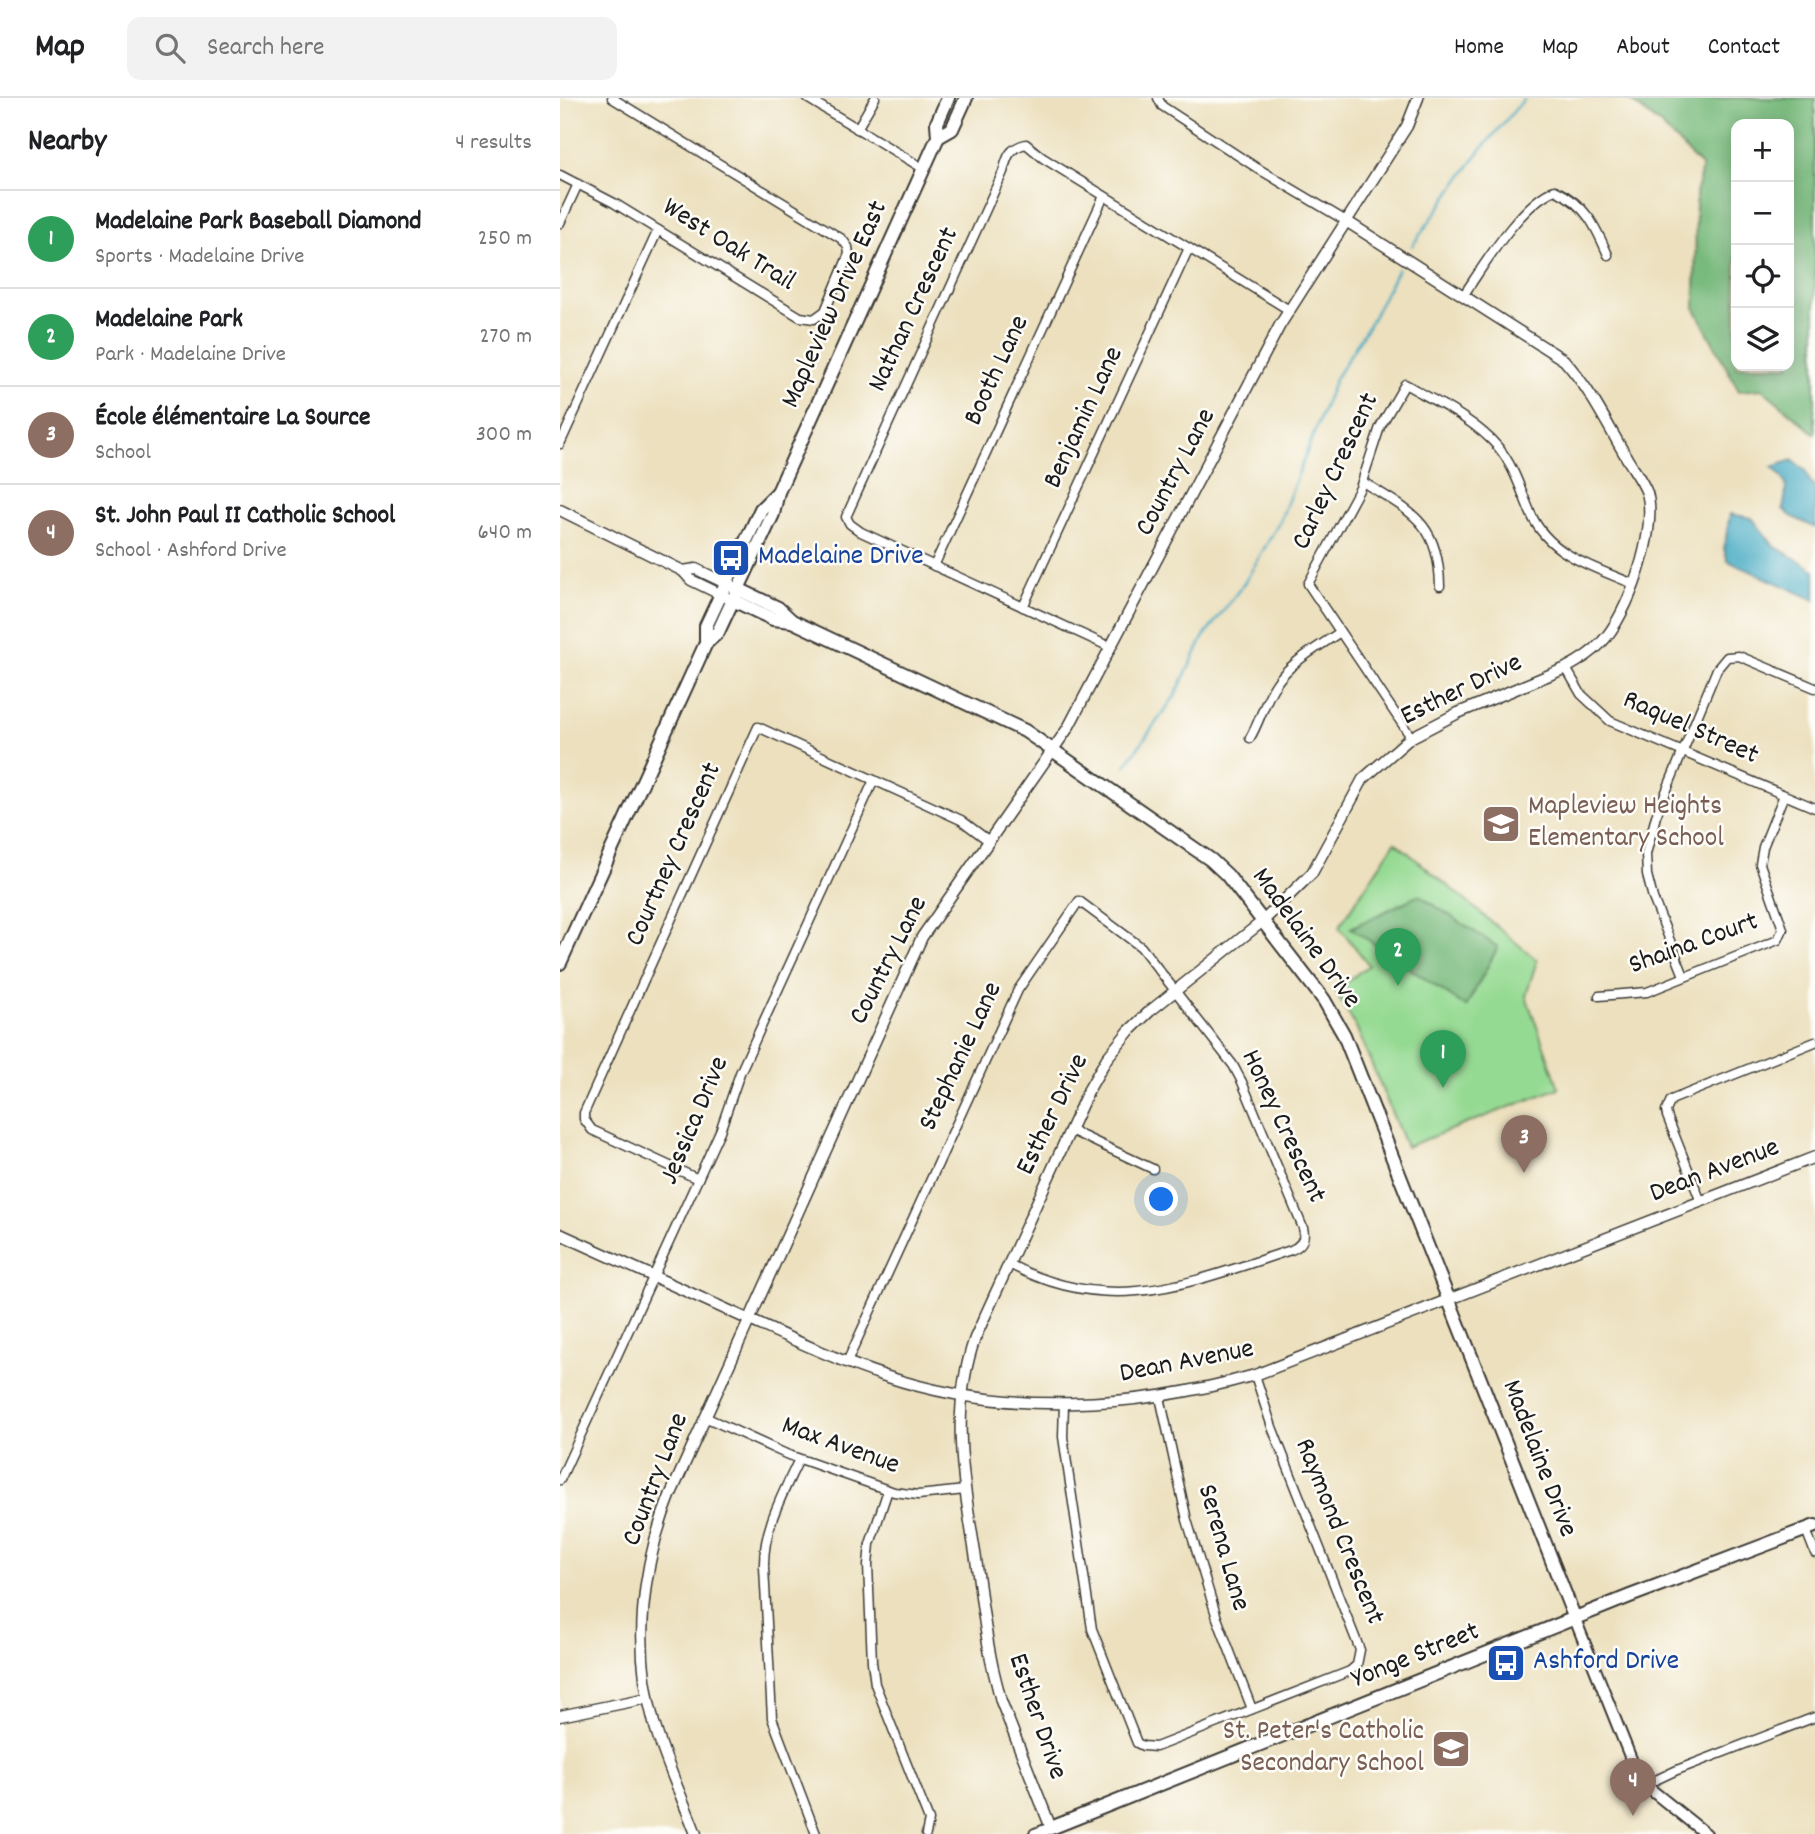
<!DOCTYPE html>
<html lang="en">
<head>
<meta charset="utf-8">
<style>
  body { margin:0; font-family:Dekko,sans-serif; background:#f2f2f2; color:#202124 }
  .controls { position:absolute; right:21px; top:21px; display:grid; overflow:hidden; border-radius:14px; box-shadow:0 4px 18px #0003 }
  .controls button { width:63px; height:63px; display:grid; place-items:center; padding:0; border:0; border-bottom:2px solid #e0e0e0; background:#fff; color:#202124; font:35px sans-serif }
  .you { position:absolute; left:602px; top:1102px; width:24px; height:24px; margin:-18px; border:5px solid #fff; border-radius:50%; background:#1a73e8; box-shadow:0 0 0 10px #1a73e833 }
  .badge { display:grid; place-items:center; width:46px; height:46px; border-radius:50%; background:#b45309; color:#fff; font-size:23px; font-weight:700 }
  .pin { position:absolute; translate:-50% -58px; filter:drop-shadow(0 2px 4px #0008) }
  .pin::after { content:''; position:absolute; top:37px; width:24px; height:21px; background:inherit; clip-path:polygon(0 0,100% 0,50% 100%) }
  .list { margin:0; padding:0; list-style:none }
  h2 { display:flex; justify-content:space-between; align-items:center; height:91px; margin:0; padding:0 28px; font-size:30px }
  h2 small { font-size:23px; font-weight:400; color:#757577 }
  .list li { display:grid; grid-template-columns:46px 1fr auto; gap:21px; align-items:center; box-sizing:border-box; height:98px; padding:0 28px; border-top:2px solid #e0e0e0 }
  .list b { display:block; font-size:26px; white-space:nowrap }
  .list p { margin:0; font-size:23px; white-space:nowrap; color:#757577 }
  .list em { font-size:23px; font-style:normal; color:#757577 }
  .icon { flex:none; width:38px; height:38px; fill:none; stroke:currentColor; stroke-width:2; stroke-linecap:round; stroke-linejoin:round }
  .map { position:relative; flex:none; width:1255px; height:1736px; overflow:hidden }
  header { display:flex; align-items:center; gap:42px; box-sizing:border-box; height:98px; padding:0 35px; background:#fff; border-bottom:2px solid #e0e0e0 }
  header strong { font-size:33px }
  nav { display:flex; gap:38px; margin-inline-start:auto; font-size:24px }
  .search { width:490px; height:63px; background:#f2f2f2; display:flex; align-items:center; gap:18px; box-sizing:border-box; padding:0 24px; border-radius:14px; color:#757577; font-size:26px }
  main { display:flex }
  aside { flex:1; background:#fff }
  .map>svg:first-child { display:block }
</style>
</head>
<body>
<header>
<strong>Map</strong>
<div class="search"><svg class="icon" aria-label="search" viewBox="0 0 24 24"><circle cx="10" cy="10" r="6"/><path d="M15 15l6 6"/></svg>Search here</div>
<nav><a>Home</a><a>Map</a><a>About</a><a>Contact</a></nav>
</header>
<main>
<aside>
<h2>Nearby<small>4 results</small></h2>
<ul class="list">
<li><span class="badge" style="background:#2e9e5b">1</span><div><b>Madelaine Park Baseball Diamond</b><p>Sports · Madelaine Drive</p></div><em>250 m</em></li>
<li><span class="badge" style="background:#2e9e5b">2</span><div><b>Madelaine Park</b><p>Park · Madelaine Drive</p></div><em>270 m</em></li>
<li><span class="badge" style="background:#8d6e63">3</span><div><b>École élémentaire La Source</b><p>School</p></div><em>300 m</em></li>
<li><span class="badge" style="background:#8d6e63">4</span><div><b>St. John Paul II Catholic School</b><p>School · Ashford Drive</p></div><em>640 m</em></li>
</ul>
</aside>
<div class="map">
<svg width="1255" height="1736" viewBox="0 0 1255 1736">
  <rect width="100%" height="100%" fill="#fdfcf7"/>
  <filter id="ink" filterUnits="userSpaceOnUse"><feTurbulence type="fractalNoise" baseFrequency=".0143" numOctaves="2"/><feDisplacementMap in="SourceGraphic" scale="14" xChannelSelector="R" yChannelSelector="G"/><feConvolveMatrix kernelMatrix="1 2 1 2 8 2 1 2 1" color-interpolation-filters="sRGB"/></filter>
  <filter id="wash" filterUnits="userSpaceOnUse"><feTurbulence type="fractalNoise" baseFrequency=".00686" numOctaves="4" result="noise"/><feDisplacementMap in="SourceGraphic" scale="28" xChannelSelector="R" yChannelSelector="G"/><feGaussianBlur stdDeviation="1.57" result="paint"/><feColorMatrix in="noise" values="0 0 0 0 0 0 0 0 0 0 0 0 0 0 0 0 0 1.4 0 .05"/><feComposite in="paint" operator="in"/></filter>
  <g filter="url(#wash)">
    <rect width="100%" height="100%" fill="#ece0be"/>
    <!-- green -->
    <polygon fill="#95da93" stroke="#587b58" stroke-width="2" points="835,744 977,862 966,898 999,990 846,1049 797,931 775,892 809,867 779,829"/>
    <!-- forest -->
    <g fill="#78ba7d" stroke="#4a6b4c" stroke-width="2" fill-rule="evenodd">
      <path d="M1067,0H1255V336L1202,291L1179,293L1135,211L1136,96L1142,69L1102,28ZM1229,26V268H1176V26Z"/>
      <polygon points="859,797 938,849 906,909 791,830"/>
    </g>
    <!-- water -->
    <g fill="#42a9c2" stroke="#2f626f" stroke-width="2">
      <path d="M1232,362L1245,372L1251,386L1255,389V430L1231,418L1223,411C1227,389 1230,384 1212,369Z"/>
      <polygon points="1170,416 1192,420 1214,448 1255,472 1255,502 1168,463 1164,451"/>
    </g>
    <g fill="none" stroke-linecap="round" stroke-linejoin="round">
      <!-- stream -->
      <g stroke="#42a9c2" stroke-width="2.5">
        <polyline points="852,148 919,54 965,0"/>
        <polyline points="565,668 615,598 643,540 685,484 720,423 775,281 810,225 838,171"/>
      </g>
    </g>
  </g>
  <g filter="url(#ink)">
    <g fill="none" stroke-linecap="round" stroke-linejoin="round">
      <!-- minor casing -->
      <g stroke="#3b3934" stroke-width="11">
        <g id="minor">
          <polyline points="247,0 364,71"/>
          <polyline points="598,0 602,8 697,70 786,123"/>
          <polyline points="297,31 315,0"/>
          <polyline points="0,77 54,105 240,219 254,221 265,213 289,156 288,149 282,141 52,0"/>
          <polyline points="0,125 18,86"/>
          <path d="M903,198C924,167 961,105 995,92C1026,107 1035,127 1048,157"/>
          <polyline points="0,346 98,132"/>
          <path d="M803,384C851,414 879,424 880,488"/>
          <polyline points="374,468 544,98"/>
          <polyline points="463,509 629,150"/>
          <path d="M550,549L301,434L290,426L286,419L443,74C447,59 449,50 466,46L483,60L729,212"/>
          <polyline points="1006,570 1021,596 1050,623 1255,710"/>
          <path d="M851,639L748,486L800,390L820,329L845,286C876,304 914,321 938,349C954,368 961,393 971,416C989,457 1035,470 1074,486"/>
          <path d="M690,640C700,623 705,602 716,586C731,563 759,549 780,534"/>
          <polyline points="1124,878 1093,800 1087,777 1086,756 1096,718 1157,571 1167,559 1179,558 1255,590"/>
          <polyline points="1039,898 1087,894 1218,842 1223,831 1200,766 1203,749 1224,697"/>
          <polyline points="510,1032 593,1071"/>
          <polyline points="138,1081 32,1032 24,1021 24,1015 198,629 401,722 429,743"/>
          <polyline points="1141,1104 1107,1018 1106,1013 1111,1002 1255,944"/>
          <path d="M287,1264L458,892L519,803L581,849L673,967L682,984L743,1130C746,1141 741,1148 731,1152C629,1185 552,1220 449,1166"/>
          <polyline points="600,1299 627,1422 657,1520 692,1611"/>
          <polyline points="504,1305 503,1339 532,1531 577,1645 583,1648 596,1649 790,1573 797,1567 800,1552 712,1329 695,1277"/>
          <polyline points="145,1319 226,1356 334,1394 358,1397 405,1392"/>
          <path d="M239,1361C223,1396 203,1430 204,1469L212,1620L256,1736"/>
          <polyline points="0,1382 160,1033 180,975 314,682"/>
          <polyline points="328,1392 310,1446 308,1467 312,1564 315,1586 369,1722 366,1736"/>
          <polyline points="1246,1432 1255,1455"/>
          <polyline points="1085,1687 1117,1672 1255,1619"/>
        </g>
      </g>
      <!-- tertiary casing -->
      <g stroke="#3b3934" stroke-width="13">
        <g id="tertiary">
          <polyline points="0,412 123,473 131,482 166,499"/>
          <polyline points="123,473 136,471 178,491"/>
          <path d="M0,1136C61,1164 122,1191 183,1219C230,1240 276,1262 325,1278C444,1318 576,1311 695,1277L1255,1059"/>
          <polyline points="0,1618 88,1600"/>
          <path d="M491,1730L441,1603L433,1571C425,1535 421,1498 416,1461C404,1386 389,1313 415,1240L528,993L547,960L569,933L590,913L703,823L752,775L803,681L850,640L898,615L1006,570C1019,563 1031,556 1041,545C1068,518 1098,433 1087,395C1083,384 1074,372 1068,362C1048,328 1031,292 1004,262L786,123"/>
          <path d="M136,1736C122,1699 105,1663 94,1625C73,1550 81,1470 110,1398L362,839L508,630L720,227L847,28L858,0"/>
        </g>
      </g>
      <!-- secondary casing -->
      <g stroke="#3b3934" stroke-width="14">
        <g id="secondary">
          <polyline points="1015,1521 1077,1676 1085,1687 1146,1736"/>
          <polyline points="475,1736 491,1730"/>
        </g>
      </g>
      <!-- primary casing -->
      <g stroke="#3b3934" stroke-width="16">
        <g id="primary">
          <polyline points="378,39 392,31 406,0"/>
          <polyline points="178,491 218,510 232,523"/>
          <polyline points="173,502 213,521 232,523 465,633 651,762 667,777 764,902 784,937 1015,1521"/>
          <polyline points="146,545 146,528 201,411 217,395"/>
          <polyline points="0,865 146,545 158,534 213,416 218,394 378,39 377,25 388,0"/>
          <polyline points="491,1730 1070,1498 1255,1428"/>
        </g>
      </g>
      <!-- minor -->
      <use href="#minor" stroke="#fff" stroke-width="8"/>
      <!-- tertiary -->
      <use href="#tertiary" stroke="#fff" stroke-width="10"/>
      <!-- secondary -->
      <use href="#secondary" stroke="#fff" stroke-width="10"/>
      <!-- primary -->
      <use href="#primary" stroke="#fff" stroke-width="12"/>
    </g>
  </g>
  <!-- icons -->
  <defs>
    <g id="bus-square" transform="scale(2.0125)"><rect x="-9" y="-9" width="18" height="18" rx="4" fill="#1a4fb4" stroke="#fdfcf7"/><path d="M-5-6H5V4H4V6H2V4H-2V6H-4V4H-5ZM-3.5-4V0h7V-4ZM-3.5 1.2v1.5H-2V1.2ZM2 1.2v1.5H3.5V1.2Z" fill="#fff"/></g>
    <g id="school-square" transform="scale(2.0125)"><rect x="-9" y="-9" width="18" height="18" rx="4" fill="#8d6e63" stroke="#fdfcf7"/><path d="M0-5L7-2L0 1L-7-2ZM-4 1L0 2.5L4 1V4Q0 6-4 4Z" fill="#fff"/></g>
  </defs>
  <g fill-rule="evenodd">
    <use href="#bus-square" x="171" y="460"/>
    <use href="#school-square" x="941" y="726"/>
    <use href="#bus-square" x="946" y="1565"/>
    <use href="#school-square" x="891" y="1651"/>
  </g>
  <g text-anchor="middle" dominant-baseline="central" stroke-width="5" stroke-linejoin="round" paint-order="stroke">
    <!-- street labels -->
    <g font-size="28" fill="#1c1c1c" stroke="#fdfcf7">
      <text transform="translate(168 148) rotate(32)">West Oak Trail</text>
      <text transform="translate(276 207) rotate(-66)">Mapleview Drive East</text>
      <text transform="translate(355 212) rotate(-65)">Nathan Crescent</text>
      <text transform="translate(438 273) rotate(-65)">Booth Lane</text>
      <text transform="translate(525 320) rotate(-65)">Benjamin Lane</text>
      <text transform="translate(777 374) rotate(-65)">Carley Crescent</text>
      <text transform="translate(617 375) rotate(-62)">Country Lane</text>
      <text transform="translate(902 593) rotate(-26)">Esther Drive</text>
      <text transform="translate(1130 631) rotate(24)">Raquel Street</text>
      <text transform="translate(115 757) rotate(-66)">Courtney Crescent</text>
      <text transform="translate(745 841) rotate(54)">Madelaine Drive</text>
      <text transform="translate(1134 847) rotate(-20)">Shaina Court</text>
      <text transform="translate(330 863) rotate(-63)">Country Lane</text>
      <text transform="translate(402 959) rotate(-65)">Stephanie Lane</text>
      <text transform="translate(494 1017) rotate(-64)">Esther Drive</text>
      <text transform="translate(136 1023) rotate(-67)">Jessica Drive</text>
      <text transform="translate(722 1029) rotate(65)">Honey Crescent</text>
      <text transform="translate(1155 1074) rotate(-21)">Dean Avenue</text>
      <text transform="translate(627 1265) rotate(-11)">Dean Avenue</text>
      <text transform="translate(280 1349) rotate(20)">Max Avenue</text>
      <text transform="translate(978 1361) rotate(69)">Madelaine Drive</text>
      <text transform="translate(97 1382) rotate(-69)">Country Lane</text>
      <text transform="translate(778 1434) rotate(68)">Raymond Crescent</text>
      <text transform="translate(662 1450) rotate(74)">Serena Lane</text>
      <text transform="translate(856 1559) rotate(-22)">Yonge Street</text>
      <text transform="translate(476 1619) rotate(71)">Esther Drive</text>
    </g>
    <!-- transit labels -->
    <g font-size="28" fill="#164399" stroke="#fdfcf7" text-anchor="start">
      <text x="198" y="460">Madelaine Drive</text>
      <text x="973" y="1565">Ashford Drive</text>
    </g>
    <!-- education labels -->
    <g font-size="28" fill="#785e54" stroke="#fdfcf7" text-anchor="start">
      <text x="968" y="710">Mapleview Heights<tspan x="968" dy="32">Elementary School</tspan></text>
      <text x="864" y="1635" text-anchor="end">St. Peter's Catholic<tspan x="864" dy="32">Secondary School</tspan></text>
    </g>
  </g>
</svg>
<div class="controls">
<button>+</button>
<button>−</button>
<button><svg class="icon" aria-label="locate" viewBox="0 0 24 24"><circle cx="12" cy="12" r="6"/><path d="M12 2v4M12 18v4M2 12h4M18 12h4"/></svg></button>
<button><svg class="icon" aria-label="layers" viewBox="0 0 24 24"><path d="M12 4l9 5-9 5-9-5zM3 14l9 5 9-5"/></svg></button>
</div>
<div class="you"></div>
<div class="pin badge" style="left:883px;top:990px;background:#2e9e5b">1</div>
<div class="pin badge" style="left:838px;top:888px;background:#2e9e5b">2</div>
<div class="pin badge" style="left:964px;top:1075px;background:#8d6e63">3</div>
<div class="pin badge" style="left:1073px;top:1718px;background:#8d6e63">4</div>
</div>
</main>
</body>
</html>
